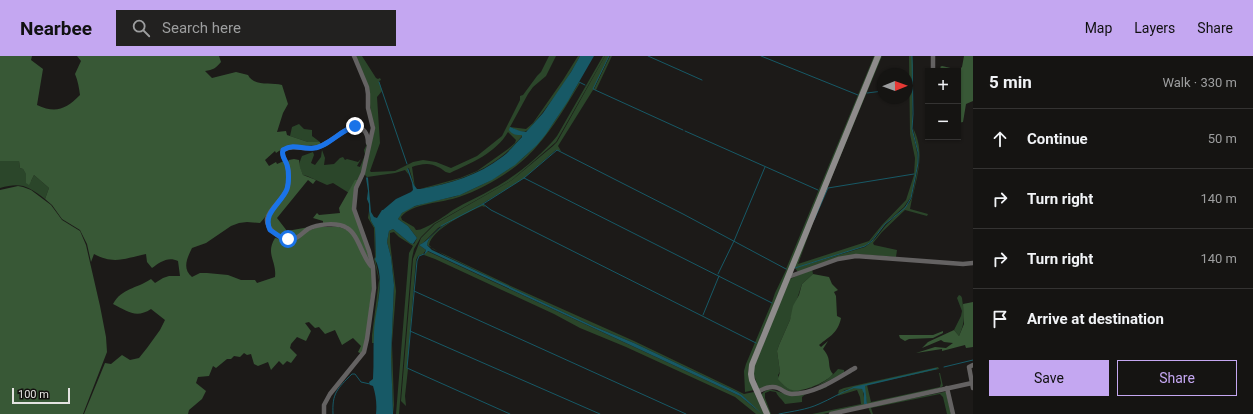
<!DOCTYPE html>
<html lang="en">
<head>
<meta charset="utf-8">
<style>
  body { margin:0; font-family:Roboto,sans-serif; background:#222120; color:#f1f3f6 }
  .controls { position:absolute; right:12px; top:12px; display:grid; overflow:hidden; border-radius:0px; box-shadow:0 1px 3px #0004 }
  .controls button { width:36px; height:36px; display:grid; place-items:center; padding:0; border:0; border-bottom:1px solid #343332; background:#151412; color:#f1f3f6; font:20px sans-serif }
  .compass { position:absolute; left:877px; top:12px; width:36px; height:36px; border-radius:50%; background:#151412; box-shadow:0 1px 3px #0004; rotate:89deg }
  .scale { position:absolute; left:12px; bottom:10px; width:58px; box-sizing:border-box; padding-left:4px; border:2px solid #e4e3e1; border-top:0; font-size:11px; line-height:14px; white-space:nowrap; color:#e4e3e1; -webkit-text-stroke:3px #13110f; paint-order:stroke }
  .stop { position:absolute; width:12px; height:12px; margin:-9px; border:3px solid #1a73e8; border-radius:50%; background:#fff }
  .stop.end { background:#1a73e8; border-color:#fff; box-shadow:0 1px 4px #0008 }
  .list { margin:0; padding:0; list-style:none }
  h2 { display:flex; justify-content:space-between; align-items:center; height:52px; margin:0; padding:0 16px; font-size:17px }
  h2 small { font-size:13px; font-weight:400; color:#9d9e9f }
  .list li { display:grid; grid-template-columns:26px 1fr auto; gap:12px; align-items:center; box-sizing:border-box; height:60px; padding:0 16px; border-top:1px solid #343332 }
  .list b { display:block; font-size:15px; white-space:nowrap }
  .list em { font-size:13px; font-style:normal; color:#9d9e9f }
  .actions { display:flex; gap:8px; padding:12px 16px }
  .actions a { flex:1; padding:9px 0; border:1px solid #c4a7f1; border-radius:0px; text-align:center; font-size:14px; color:#c4a7f1 }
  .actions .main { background:#c4a7f1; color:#111 }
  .icon { flex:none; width:22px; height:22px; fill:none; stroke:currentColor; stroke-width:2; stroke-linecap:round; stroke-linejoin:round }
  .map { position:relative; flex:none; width:973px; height:358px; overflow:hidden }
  header { display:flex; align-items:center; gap:24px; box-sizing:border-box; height:56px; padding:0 20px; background:#c4a7f1; color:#111 }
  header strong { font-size:19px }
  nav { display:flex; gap:22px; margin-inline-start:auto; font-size:14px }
  .search { width:280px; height:36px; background:#222120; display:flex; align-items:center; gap:10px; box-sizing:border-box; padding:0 14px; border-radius:0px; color:#9d9e9f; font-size:15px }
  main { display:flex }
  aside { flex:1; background:#151412 }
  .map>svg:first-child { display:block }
</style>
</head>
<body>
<header>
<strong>Nearbee</strong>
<div class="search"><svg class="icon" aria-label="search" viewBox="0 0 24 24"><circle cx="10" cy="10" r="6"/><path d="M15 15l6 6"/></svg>Search here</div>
<nav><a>Map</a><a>Layers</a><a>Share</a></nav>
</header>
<main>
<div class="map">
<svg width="973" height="358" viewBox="0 0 973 358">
  <rect width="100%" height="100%" fill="#1c1a18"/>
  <!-- green -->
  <g fill="#2b462a">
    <path d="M356,0H362L376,22L378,23L380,22L381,24L379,25L382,35L377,41L380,87L370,115L371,116L395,115L413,106L423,104L436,106L451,112L477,100L502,80L520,44V40L523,39L537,20L541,16L549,0H556L546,20L533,31L528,38L510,71L526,73L533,67L563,24L578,0H580C567,25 547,52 529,73C523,79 517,74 510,71L522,79V80C497,112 459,126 420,133L460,122L477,115L508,93L515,87L516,84L508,76C496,97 471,107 450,117C445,117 443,113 438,111C430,106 420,108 412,111L415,132L409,112L407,113L409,119L405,114L395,117L367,121L364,118L375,71L371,59L369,37Z"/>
    <path d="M603,0H605L556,86L512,124L434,168L421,181L414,193L412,202L399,358H396L409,197L413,190L399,181L394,176L390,177V186L396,235L392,287L394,349L393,358L391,301L394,229L391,201L387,186L389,175L393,173L410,187L414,188L417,182L408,170L398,163C403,147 448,144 462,138C508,118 534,99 561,55C567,45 574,36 579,26L580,27C567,48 554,71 537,90C519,112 486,132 459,141C443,147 412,147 401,161L402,164L414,171L416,174C424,175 446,159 453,154C466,146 481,140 494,132C515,121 543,98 557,80Z"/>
    <polygon points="605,0 609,0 593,34 558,90 561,95 556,94 524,122 482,148 438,172 423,187 419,189 426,194 423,198 418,200 416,204 407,312 408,313 405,340 406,350 401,345 413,203 421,182 435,168 512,124 553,90 557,86"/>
    <polygon points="610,0 612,0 596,34 594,33"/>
    <polygon points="874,0 875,0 750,307 748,316 754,334 745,336 744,315 746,308 772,246 775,237 786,214 786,213"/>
    <polygon points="880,0 882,0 814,164 798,208 869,185 882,169 906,144 914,119 915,102 910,78 909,0 912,0 913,9 912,73 917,96 918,107 911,141 904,151 885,168 871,185 865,190 795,212 794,210"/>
    <polygon points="299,68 304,73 312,74 312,80 320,86 308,86 290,80 292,71"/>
    <path d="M913,72C927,99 915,125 910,153L928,158L927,160L905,154L882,176L873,187L874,189L897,194L896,201L856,198L798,216L795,212L865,191L875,183L886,169L909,147L912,142L919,107L918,96Z"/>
    <path d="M367,82C367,93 365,114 359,124C355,129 350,130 349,137L333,127L327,129L307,120L303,119C299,109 298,110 302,100L313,96L314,99L311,107L315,109L321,101L322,94L325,102L324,109L334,108L340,102L343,101L345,104L347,103L358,106L361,103L357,110L360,111L365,99L364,94L366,90V83Z"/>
    <path d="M0,105H19L20,112L23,113L31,125L34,119L49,132L45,143C28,130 21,126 0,132Z"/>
    <path d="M483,148L485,151L482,150C468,156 432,173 429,189L433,193L513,231L634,285L732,332L744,338L754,336L764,358H756L735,341L626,291L580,272L554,258L435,203L424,199L427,195L740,340L758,355L742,339L737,336L634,287L593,270L510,231L446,200L427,189C428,174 470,155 483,148Z"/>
    <polygon points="369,155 371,165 375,172 376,207 380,227 374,287 372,287 372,279 379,224 374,203 375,201 374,172 368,162"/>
    <path d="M812,213L813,218L802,228L790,264L779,289L777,295L780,316L778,319C784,344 818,333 831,320C834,318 836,315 838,313L844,314V317L822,328L796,336H789L779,331L759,334L754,319V311L779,249L790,223Z"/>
    <path d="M959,239L961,240L962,242C964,259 966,264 959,280L954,274L961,260L962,255L957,242Z"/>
    <polygon points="938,311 939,313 852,332 860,332 863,334 865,349 823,358 812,358 861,348 860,341 857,334 837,340 841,336 851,333 845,334 838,338 839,334 844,332"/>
    <polygon points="939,317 940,317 943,330 940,332 868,349 867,348 864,330 867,329 871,346 940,331 941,327"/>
    <path d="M827,329V331C819,335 808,335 802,341V346L785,348C782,343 778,341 776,336L770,335L765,337V342L771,358H769L761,339C769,327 780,339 790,338C802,337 815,332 827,329Z"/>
    <polygon points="944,336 946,336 951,358 947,358 943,341 940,338 871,352 873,358 871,358 868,351"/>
  </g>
  <!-- forest -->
  <g fill="#385836">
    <path d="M0,0H32L31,4L43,13L37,49C56,58 66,53 80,39C79,32 78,25 75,18L81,5L77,0H219L221,6C216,12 213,14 205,15L212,22L236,16L248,19C254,31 271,26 282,29L288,48L283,57L277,76L286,75L287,79L308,86H320V89C304,91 290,87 276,97L275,95L265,104L269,110L276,106L277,108L284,105C288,112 288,127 285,134C280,143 267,159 260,167L247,166L239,167L231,170L206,187L192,192C187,202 182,213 192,221L200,217H207L228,219L241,224H255L257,227L275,221C277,205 265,198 275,182L286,184L318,171H339L350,175L372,212L373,223L366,283L362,298L358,296L361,290L353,282L342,289L335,274L325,278L319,271L315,272L309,266L305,267L311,275L306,285L297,281L291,288L290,292L297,299L291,307L287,305L283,309L279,305L271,314L268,306L258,310L254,308L251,298L247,299L244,297L240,301L234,300L231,303H227L216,312L213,310L209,320L198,321L196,327L206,335L202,343L189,354L188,358H84L105,307L111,308L122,299L130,304L139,302L147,292L160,274L165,264L151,253C136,263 127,255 113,248C122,232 136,233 151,223L155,227L163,222L169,220H180L178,205C168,200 160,206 152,212L147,206L146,198C126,202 114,209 94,198L91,206L87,188L80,174L62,163L52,149L45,143L49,132L34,119L29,129L26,127V118L23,113L20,112L19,105H0Z"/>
    <polygon points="964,0 973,0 973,45 966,48 963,66 958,67 958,15 944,15 940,11 942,10 959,14 962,11"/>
    <path d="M294,103L299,104L300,111L303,119L316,124L313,128L308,124L277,162L287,175L315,170L294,182C281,180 274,178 268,166L270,158L287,134V107L289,104Z"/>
    <polygon points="355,124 359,124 353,145 371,209 349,172 323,169 323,165 313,162 317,157 319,159 340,157 339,152"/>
    <polygon points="18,130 23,131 31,134 51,149 62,164 80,175 86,189 100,250 106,281 107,296 83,358 0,358 0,134"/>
    <path d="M813,218L829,221L832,228L838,234L834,236L836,240L837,260L841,262C838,277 830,280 819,289L821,291L828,285L823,293C833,304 826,310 833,318C827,326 802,337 792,334C787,333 781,327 778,323L780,316L777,295L779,289L790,264L793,250L799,239L802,228Z"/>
    <polygon points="973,246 973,291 966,292 965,289 942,295 942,293 916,297 935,291 946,292 953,287 944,286 941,284 922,292 928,286 954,274 959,280 964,268 963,248"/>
    <polygon points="943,275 943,277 933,282 909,283 905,285 900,282 899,279 933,279"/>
  </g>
  <!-- water -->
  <g fill="#175966">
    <path d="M580,0H594L568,45L546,78L537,89L515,109L492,124L460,139L415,150L402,157L398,163L408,170L417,182L413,188L410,187L393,173L389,175L387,186L391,201L394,229L391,301L393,356V358H376C377,349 376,339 373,330L370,329L369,326L373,323C374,307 373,292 374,276C375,253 386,225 375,203L376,201L375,172L371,165L369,155V148L367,143L368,135L366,122L367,121L368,122L371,156L374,161L377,162L382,154H383L396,143L411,136L413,134L412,127L407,113L408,112L414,129L417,133H420C449,128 479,119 502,101C510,95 515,88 522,81V79C516,79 513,79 509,74L510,71L520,75L526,76L543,57L571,16Z"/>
    <path d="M446,168C439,173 428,180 427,189L432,194L593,270L634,287L737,336L742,339L762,358L740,340L428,195L424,199L426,194L419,189C429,185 434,174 446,168Z"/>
    <polygon points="936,312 937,313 865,330 867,348 864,348 864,338 862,333 852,332 853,331"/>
  </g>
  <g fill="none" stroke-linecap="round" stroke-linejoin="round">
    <!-- stream -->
    <g stroke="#175966" stroke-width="1">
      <polyline points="609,0 593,33 683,74"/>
      <polyline points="648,0 702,24"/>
      <polyline points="761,0 858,39"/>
      <polyline points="379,26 407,108"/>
      <polyline points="579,26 585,29"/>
      <polyline points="907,33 909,32"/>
      <polyline points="867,37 883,35"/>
      <polyline points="685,75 818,134"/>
      <polyline points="524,122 772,247"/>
      <polyline points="483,148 491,154 756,287"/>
      <polyline points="814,164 828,132 914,118"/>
      <polyline points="441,170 483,148 524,122 557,94 683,158 786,213"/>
      <polyline points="424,198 419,200 417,205 407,312 510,358"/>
      <polyline points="795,212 865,190 872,185 885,168 905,152 911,142 918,107 918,96 912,73 913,58 912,0"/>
      <polyline points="718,218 734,185 765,111"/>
      <polyline points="414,235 686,358"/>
      <polyline points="703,259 719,220"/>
      <polyline points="410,275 600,358"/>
      <polyline points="944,311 973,304"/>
      <path d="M333,358C332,337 337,333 352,318H355L361,326L370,328"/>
      <path d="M779,358C793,355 806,354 819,348C831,343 841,336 853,332"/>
    </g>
    <!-- minor -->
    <g stroke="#646262" stroke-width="4.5">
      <polyline points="933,15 933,0"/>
      <path d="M368,87C368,78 365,72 355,70C341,74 327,91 314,92C302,94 295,88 283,94C281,100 285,103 287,108C289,115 289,126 287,133C283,144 270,151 267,163C266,174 283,186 293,183C299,182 303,176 308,173C317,168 338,166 347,172C358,178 362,200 371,210"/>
      <polyline points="788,221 838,203 856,200 963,208 973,207"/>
      <polyline points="973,309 969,311 973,332"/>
      <polyline points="947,332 953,358"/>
      <path d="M757,336C763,333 771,329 778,332C783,334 786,338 792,338C815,338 836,323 855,312"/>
      <polyline points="324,358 324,349 330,338 364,296 367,283 374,232 373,211 369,195 354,153 356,132 363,117 373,72 368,52 368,38 367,31 354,0"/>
      <polyline points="831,358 972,327"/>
    </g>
    <!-- secondary -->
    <polyline stroke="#8e8b8b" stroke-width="6" points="767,358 752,324 751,318 752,309 878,0"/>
  </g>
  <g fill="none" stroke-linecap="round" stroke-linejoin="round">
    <!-- route -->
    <path stroke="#1a73e8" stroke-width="5" d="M288,183L282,182L270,174C262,157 281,148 287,133C289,127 289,115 287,109C285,103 281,100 283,94C295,87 302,94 314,92C327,91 341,74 355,70"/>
  </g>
</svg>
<div class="controls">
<button>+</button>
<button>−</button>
</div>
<svg class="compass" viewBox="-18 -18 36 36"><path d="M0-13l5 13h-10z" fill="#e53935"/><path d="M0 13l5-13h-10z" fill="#9d9e9f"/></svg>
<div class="scale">100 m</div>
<div class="stop" style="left:288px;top:183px"></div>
<div class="stop end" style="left:355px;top:70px"></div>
</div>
<aside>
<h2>5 min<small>Walk · 330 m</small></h2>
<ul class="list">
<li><svg class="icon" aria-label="ahead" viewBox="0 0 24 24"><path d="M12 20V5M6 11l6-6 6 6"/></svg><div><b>Continue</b></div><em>50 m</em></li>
<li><svg class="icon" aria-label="right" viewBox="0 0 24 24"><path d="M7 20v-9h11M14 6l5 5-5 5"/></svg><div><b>Turn right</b></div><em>140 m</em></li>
<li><svg class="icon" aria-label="right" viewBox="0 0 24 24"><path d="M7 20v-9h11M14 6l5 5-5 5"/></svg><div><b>Turn right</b></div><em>140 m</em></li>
<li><svg class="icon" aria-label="arrive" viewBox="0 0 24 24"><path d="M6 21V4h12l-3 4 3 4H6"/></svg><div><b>Arrive at destination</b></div></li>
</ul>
<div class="actions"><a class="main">Save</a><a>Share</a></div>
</aside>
</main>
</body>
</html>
